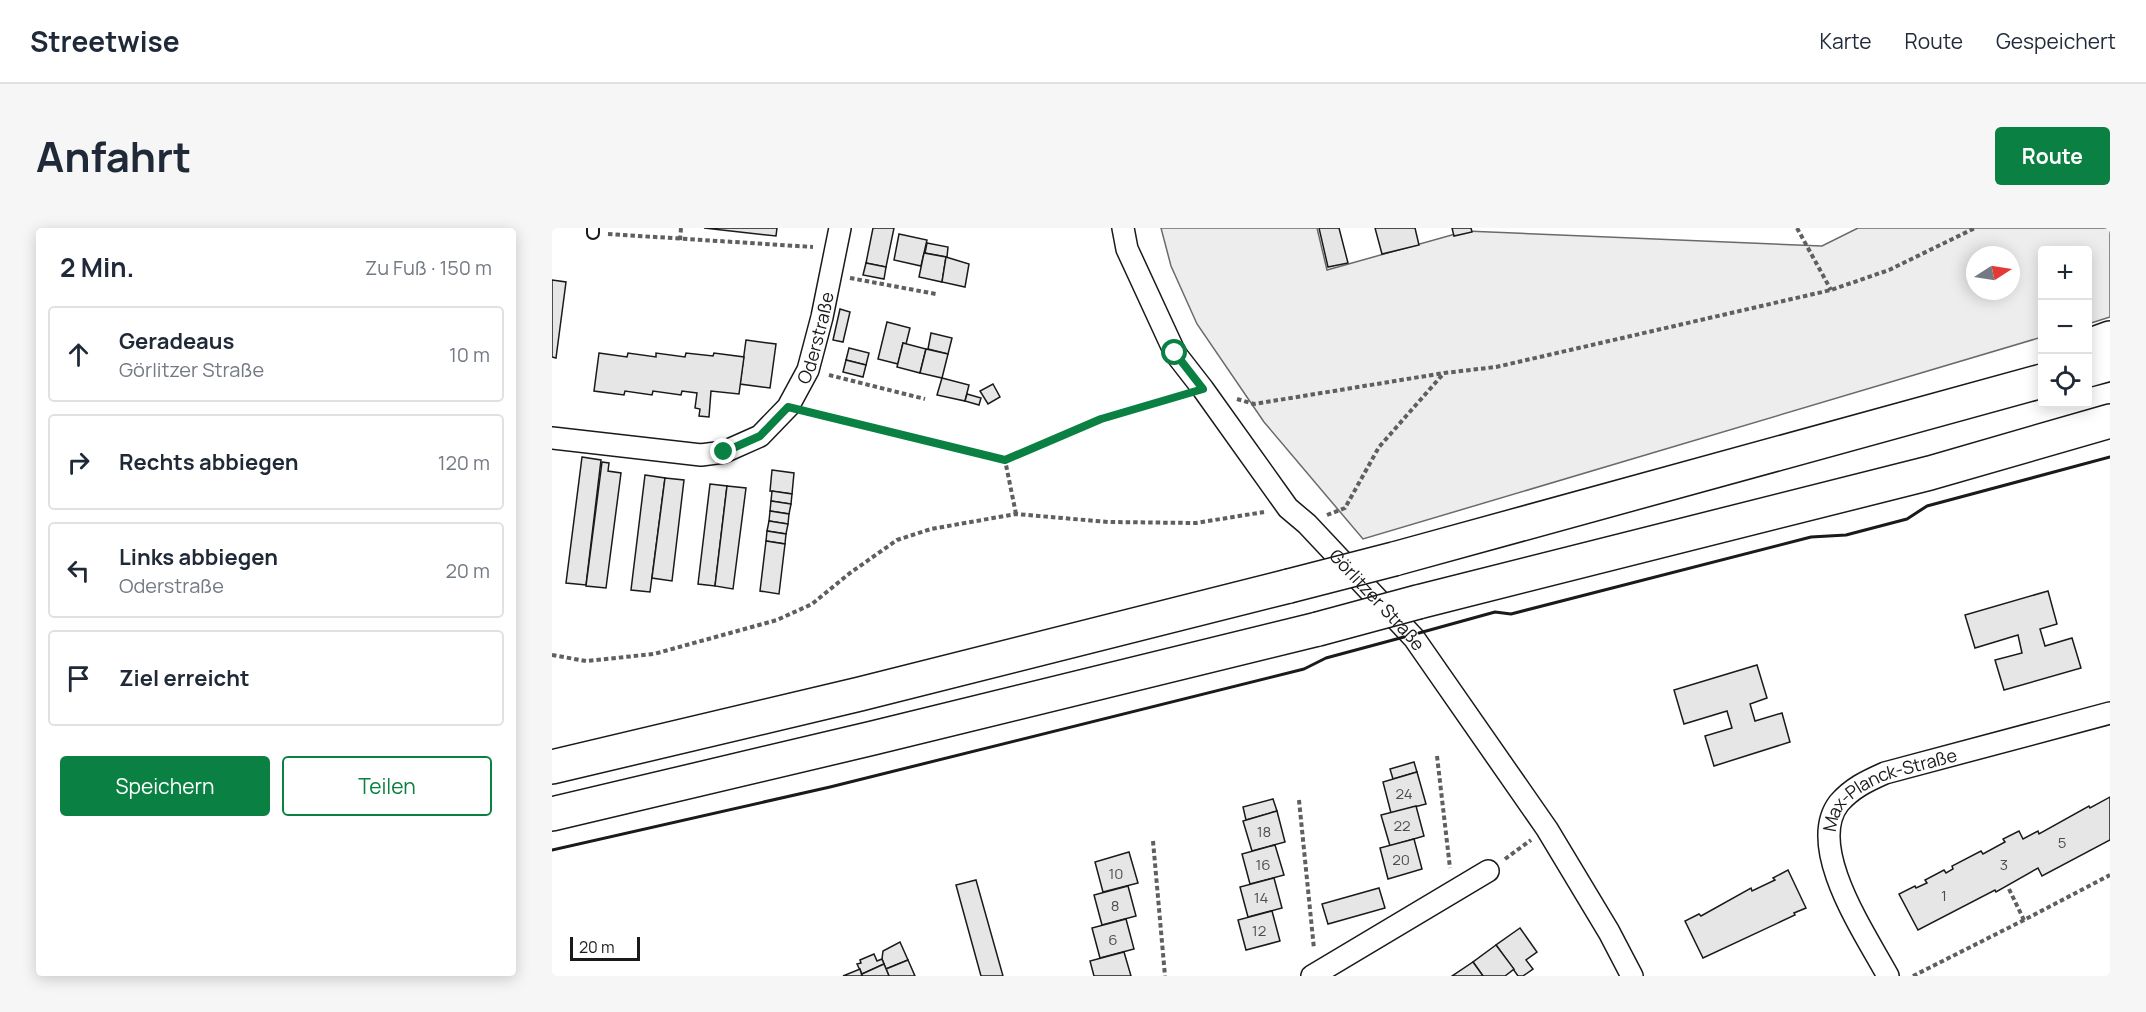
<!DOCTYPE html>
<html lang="de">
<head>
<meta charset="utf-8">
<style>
  body { margin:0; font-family:Manrope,sans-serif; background:#f6f6f7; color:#1f2937 }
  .controls { position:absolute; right:18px; top:18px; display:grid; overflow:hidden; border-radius:6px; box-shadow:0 3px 15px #0003 }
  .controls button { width:54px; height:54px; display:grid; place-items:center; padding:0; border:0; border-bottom:2px solid #e0e1e3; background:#fff; color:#1f2937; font:30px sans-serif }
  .compass { position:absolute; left:1414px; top:18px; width:54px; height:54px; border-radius:50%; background:#fff; box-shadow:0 3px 15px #0003; rotate:78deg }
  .scale { position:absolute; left:18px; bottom:15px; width:70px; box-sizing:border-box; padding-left:6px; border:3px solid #1a1a1a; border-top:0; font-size:16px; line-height:21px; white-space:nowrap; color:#1a1a1a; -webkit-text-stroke:4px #fff; paint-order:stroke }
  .stop { position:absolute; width:18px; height:18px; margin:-14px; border:4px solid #0b8043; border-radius:50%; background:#fff }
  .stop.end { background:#0b8043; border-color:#fff; box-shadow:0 2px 6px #0008 }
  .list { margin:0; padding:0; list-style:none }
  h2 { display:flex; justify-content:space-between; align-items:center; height:78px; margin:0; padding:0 24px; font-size:26px }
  h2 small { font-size:20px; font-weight:400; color:#747a83 }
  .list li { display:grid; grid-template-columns:39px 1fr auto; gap:18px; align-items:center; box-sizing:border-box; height:96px; margin:0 12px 12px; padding:0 12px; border:2px solid #e0e1e3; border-radius:6px }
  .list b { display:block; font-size:22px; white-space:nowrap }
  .list p { margin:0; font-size:20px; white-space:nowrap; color:#747a83 }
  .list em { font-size:20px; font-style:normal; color:#747a83 }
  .actions { display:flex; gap:12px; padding:18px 24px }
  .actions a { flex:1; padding:14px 0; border:2px solid #0b8043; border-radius:6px; text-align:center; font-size:21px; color:#0b8043 }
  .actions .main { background:#0b8043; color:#fff }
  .icon { flex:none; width:33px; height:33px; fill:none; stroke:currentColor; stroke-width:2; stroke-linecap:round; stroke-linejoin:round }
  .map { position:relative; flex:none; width:1558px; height:748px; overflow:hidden; border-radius:6px }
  header { display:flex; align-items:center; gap:36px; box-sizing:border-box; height:84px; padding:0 30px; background:#fff; border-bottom:2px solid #e0e1e3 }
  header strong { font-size:28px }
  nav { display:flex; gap:33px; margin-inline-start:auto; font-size:21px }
  .intro { display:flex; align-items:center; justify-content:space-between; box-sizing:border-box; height:144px; padding:0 36px }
  h1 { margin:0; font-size:42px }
  .button { padding:15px 27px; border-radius:6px; background:#0b8043; color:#fff; font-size:21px; font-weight:700 }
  main { display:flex; gap:36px; padding:0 36px }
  aside { flex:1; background:#fff; border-radius:6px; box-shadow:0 3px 15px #0003 }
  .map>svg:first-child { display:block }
</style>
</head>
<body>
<header>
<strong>Streetwise</strong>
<nav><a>Karte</a><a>Route</a><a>Gespeichert</a></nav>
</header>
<div class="intro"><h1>Anfahrt</h1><a class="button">Route</a></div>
<main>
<aside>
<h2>2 Min.<small>Zu Fuß · 150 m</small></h2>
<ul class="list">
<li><svg class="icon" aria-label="ahead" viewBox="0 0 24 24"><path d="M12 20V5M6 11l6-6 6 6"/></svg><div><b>Geradeaus</b><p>Görlitzer Straße</p></div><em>10 m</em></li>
<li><svg class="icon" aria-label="right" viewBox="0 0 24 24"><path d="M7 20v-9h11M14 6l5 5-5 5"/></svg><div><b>Rechts abbiegen</b></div><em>120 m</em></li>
<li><svg class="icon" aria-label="left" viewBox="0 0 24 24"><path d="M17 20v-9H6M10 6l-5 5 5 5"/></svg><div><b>Links abbiegen</b><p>Oderstraße</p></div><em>20 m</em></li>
<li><svg class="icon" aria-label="arrive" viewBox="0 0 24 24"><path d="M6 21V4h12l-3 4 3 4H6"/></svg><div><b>Ziel erreicht</b></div></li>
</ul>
<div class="actions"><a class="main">Speichern</a><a>Teilen</a></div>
</aside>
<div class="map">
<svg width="1558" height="748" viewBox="0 0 1558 748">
  <rect width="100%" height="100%" fill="#fff"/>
  <!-- built -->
  <path fill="#ededed" stroke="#6a6a6a" stroke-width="1.5" fill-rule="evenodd" d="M609,0H765L775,42L914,3L1270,18L1306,0H1558V89L1536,96V22H1490V109L811,311L712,194L645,96L619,38ZM1423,27H1459V63H1423Z"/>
  <!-- building -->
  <g fill="#e6e6e6" stroke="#1a1a1a" stroke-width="1.5">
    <polygon points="152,0 225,0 224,8"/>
    <polygon points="321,0 342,0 334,39 314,35"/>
    <polygon points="767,0 787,0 796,35 776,39"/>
    <polygon points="823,0 863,0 867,17 830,26"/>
    <polygon points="900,0 919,0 920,4 902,8"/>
    <polygon points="347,6 375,12 369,38 342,32"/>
    <polygon points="375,15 396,19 395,29 373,25"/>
    <polygon points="372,25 394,29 390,54 367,49"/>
    <polygon points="394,29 417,36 413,59 390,54"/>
    <polygon points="314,35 334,39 332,51 311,47"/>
    <polygon points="0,52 14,54 4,130 0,129"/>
    <polygon points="288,81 298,84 291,114 281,112"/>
    <polygon points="335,94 358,100 354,116 351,115 346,136 326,131"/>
    <polygon points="379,105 400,110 396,126 376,121"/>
    <polygon points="194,112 224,116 218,160 188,156"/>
    <polygon points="351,115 374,121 368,145 345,139"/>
    <polygon points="297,120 317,125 314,137 294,132"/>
    <polygon points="374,121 396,126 390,150 368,145"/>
    <polygon points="47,125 75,129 76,125 104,129 104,125 133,129 134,125 161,128 162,125 192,129 187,166 159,163 157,189 147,188 148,181 143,180 145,165 130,163 129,167 101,163 100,167 73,163 72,167 42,163"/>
    <polygon points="294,132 314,137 311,149 291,144"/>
    <polygon points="390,150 417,157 413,173 385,167"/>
    <polygon points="441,156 448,169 436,176 428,163"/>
    <polygon points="415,166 429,170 427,177 413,173"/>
    <polygon points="30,229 49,232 34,357 14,355"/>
    <polygon points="50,234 57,235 56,243 69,245 54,360 34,358"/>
    <polygon points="220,242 242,245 240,266 218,263"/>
    <polygon points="93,247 113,250 98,364 79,362"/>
    <polygon points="113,250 132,252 120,353 100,350"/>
    <polygon points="158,256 175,258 163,358 146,356"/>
    <polygon points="175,258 194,260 181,361 163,358"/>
    <polygon points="220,263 240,266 239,276 219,273"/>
    <polygon points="219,273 239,276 237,286 218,283"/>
    <polygon points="218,283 237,286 236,296 217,293"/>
    <polygon points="217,293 236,296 234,306 215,303"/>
    <polygon points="215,303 234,306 233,316 214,313"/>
    <polygon points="214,313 233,316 227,366 208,363"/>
    <polygon points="1496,363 1505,396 1488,401 1493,418 1520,410 1529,440 1452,462 1443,432 1470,425 1466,407 1423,420 1413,387"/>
    <polygon points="1205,437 1215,470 1198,476 1203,493 1230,485 1238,514 1162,538 1153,508 1180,500 1175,483 1132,496 1122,462"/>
    <polygon points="862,534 865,544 841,551 838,541"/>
    <polygon points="865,544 874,576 839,585 831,554"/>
    <polygon points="1558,569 1558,612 1490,648 1486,640 1444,664 1443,662 1366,702 1347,666 1363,658 1364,660 1375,655 1373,652 1392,642 1394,645 1401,641 1400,638 1429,623 1431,626 1453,614 1451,611 1467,603 1471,611 1486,603 1487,606 1537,578 1538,580"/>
    <polygon points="721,571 725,583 694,592 691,579"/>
    <polygon points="864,578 872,608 838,618 829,587"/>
    <polygon points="725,583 733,614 700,623 691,593"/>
    <polygon points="862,611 870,641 836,651 828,620"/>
    <polygon points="723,617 732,647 698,656 690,626"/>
    <polygon points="577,624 586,655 551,664 543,634"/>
    <polygon points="1236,642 1254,680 1242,685 1243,687 1151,730 1133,693 1147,686 1149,688 1199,660 1200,663 1223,652 1221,650"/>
    <polygon points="722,650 730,680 696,689 688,659"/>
    <polygon points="424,652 451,748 429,748 404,657"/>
    <polygon points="576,658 584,688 550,697 542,667"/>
    <polygon points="827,660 833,680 776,696 770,676"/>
    <polygon points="720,683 728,713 694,722 686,692"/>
    <polygon points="574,691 582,721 548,730 540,700"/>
    <polygon points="968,700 985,724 974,732 981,741 971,748 966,748 944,717"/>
    <polygon points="348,714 356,732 334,741 330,731 331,723"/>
    <polygon points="944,717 962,741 953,748 931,748 921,734"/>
    <polygon points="572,724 579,748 542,748 538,733"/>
    <polygon points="322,726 325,733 330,731 332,736 310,746 305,736 309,735 308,732"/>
    <polygon points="356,732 363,748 337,748 334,741"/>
    <polygon points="921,734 931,748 900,748"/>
    <polygon points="332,736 337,748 310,748 310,746"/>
    <polygon points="308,741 310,748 291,748"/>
  </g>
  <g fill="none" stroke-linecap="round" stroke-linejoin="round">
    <!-- lane casing -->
    <g stroke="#1a1a1a" stroke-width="14">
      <polyline id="lane" points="41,5 41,0"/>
    </g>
    <!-- street casing -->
    <g stroke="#1a1a1a" stroke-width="24">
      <g id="street">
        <path id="s1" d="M571,0L575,21L623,125L651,161L736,280L755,296L862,410L995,601L1057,704L1080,748"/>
        <path id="s2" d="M0,210L149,227L172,224L208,208L236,179L256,142L270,89L288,0"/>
        <polyline points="760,748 936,643"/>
        <path id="s3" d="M1336,748C1314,707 1253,619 1287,575C1300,560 1315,553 1333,545L1558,485"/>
      </g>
    </g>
    <!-- highway casing -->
    <g stroke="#1a1a1a" stroke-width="36">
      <g id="highway">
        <polyline points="1536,118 1558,110"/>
        <polyline points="1536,142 1558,136"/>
        <polyline points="842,331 1490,153"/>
        <polyline points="866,374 1378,245 1558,193"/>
        <polyline points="0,539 308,466 737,358"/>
        <polyline points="0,586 321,510 766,401"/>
      </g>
    </g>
    <!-- path -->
    <g stroke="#5f5f5f" stroke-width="4" stroke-dasharray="4.5 3" stroke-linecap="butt">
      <polyline points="1245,0 1279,62"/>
      <polyline points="56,6 261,19"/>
      <polyline points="128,12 129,0"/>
      <polyline points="298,50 384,66"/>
      <polyline points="277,147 373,171"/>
      <polyline points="685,171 702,176 892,145 944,139 1279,62 1337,42 1423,0"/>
      <polyline points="258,184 453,232"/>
      <polyline points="464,286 453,232 549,191 629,167"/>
      <polyline points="775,287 793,280 827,219 892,145"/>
      <polyline points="0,427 34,433 102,426 225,392 260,376 298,345 345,312 379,301 464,286 556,294 644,295 712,284"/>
      <polyline points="885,528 898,640"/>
      <polyline points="747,572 762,721"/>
      <polyline points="601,613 613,748"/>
      <polyline points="953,631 979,612"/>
      <polyline points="1457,661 1472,692 1558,647"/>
      <polyline points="1361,748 1472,692"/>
    </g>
    <!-- lane -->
    <use href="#lane" stroke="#fff" stroke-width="10"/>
    <!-- street -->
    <use href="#street" stroke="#fff" stroke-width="21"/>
    <!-- highway -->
    <use href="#highway" stroke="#fff" stroke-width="33"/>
    <!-- highway-bridge casing -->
    <g stroke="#1a1a1a" stroke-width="36" stroke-linecap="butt">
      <g id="highway-bridge">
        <polyline points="737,358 842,331"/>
        <polyline points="766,401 866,374"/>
      </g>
    </g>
    <!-- highway-bridge -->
    <use href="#highway-bridge" stroke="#fff" stroke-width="33"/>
    <!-- wall -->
    <g stroke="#1a1a1a" stroke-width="3">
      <polyline points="867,405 943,384 959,386 1259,309 1294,307 1355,291 1375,278 1558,229"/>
      <polyline points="0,622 278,559 752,441 774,430 852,409"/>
    </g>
  </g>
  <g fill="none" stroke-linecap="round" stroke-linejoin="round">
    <!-- route -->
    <polyline stroke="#0b8043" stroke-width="8" points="172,224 208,208 236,179 453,232 549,191 651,161 623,125"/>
  </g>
  <g text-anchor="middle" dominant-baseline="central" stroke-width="4.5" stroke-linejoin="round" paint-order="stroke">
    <!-- number labels -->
    <g font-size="15" fill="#4d4d4d">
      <text x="852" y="565">24</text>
      <text x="850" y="597">22</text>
      <text x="712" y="603">18</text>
      <text x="1510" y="614">5</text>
      <text x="849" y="631">20</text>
      <text x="711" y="636">16</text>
      <text x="1452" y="636">3</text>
      <text x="564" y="645">10</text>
      <text x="1392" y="667">1</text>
      <text x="709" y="669">14</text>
      <text x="563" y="677">8</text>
      <text x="707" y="702">12</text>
      <text x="561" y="711">6</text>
    </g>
    <!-- street labels -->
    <g font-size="18" fill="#1a1a1a" stroke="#fff">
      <text stroke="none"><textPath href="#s2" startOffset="328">Oderstraße</textPath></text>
      <text stroke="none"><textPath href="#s1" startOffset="456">Görlitzer Straße</textPath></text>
      <text stroke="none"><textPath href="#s3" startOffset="238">Max-Planck-Straße</textPath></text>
    </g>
  </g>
</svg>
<div class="controls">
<button>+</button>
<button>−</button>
<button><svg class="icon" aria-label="locate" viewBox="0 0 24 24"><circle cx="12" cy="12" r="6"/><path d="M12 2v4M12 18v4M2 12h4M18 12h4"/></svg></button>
</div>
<svg class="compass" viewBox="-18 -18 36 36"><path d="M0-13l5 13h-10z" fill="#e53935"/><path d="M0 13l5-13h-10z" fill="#747a83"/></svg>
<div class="scale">20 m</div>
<div class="stop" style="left:623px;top:125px"></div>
<div class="stop end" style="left:172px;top:224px"></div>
</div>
</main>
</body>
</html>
